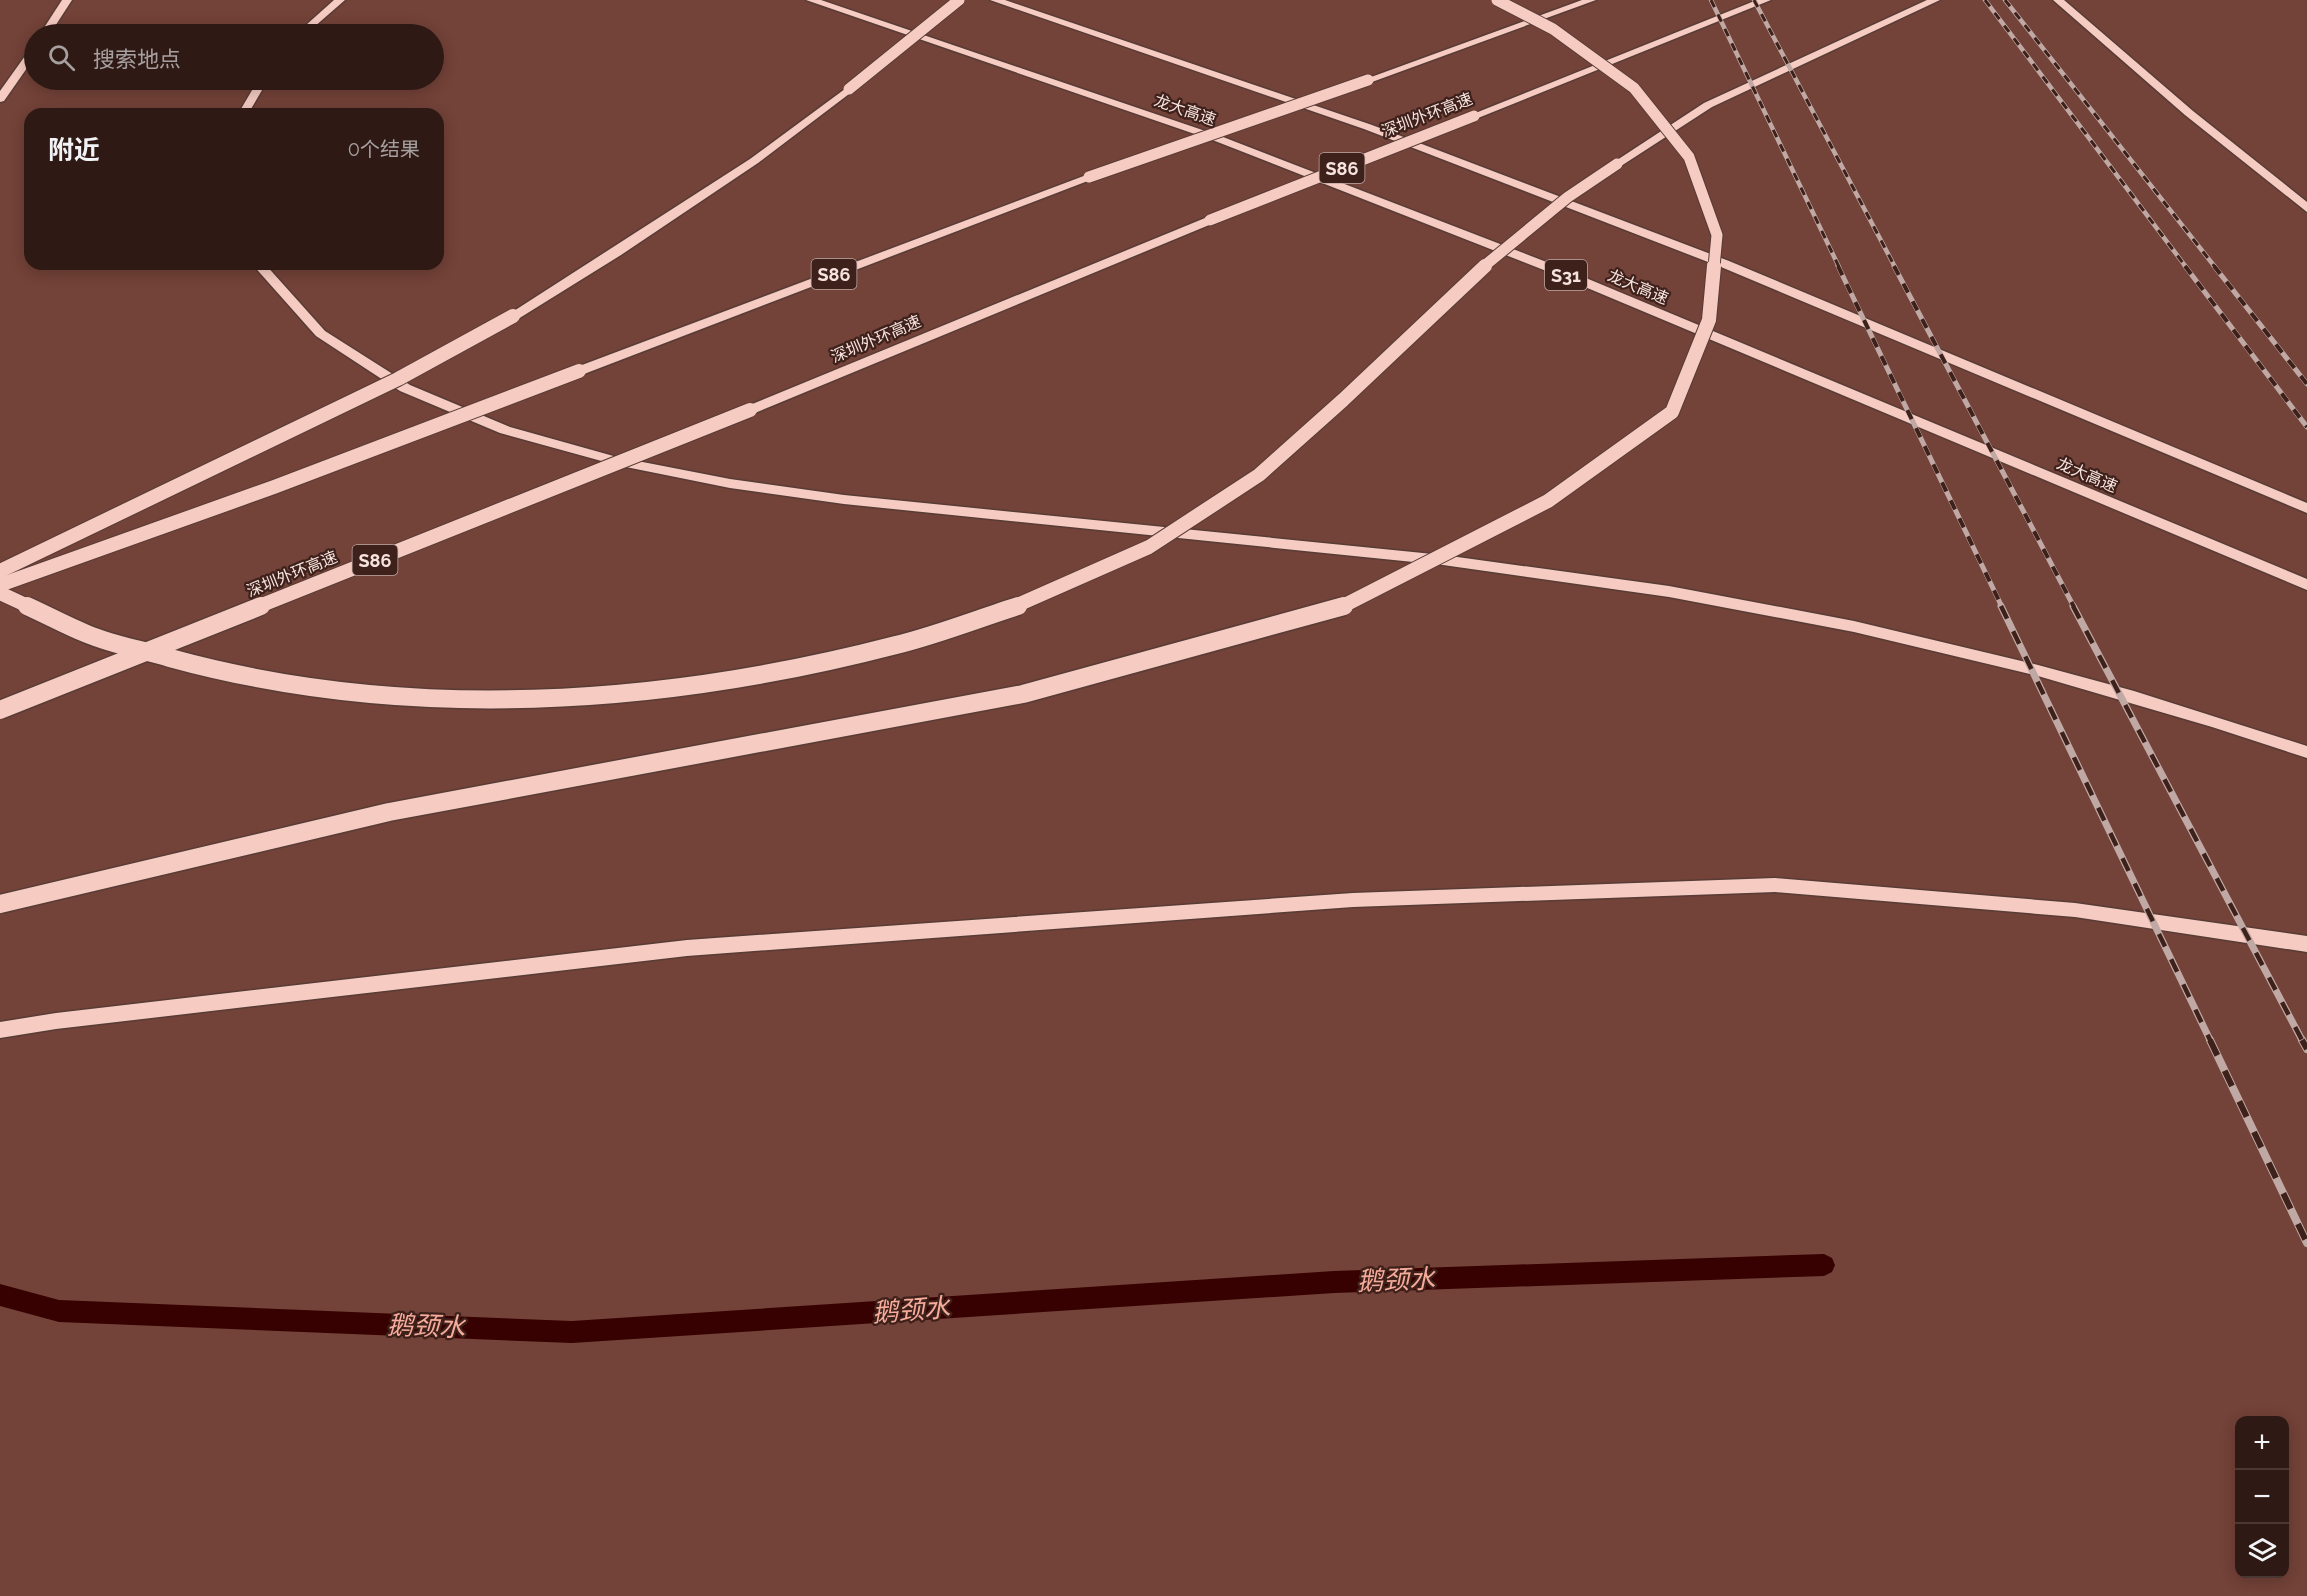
<!DOCTYPE html>
<html lang="zh">
<head>
<meta charset="utf-8">
<style>
  body { margin:0; font-family:Raleway,"Noto Sans SC",sans-serif; background:#36221d; color:#f1f3f6 }
  .controls { position:absolute; right:18px; bottom:18px; display:grid; overflow:hidden; border-radius:12px; box-shadow:0 3px 15px #0003 }
  .controls button { width:54px; height:54px; display:grid; place-items:center; padding:0; border:0; border-bottom:2px solid #493834; background:#2e1914; color:#f1f3f6; font:30px sans-serif }
  .list { margin:0; padding:0; list-style:none }
  h2 { display:flex; justify-content:space-between; align-items:center; height:78px; margin:0; padding:0 24px; font-size:26px }
  h2 small { font-size:20px; font-weight:400; color:#a7a0a0 }
  .icon { flex:none; width:33px; height:33px; fill:none; stroke:currentColor; stroke-width:2; stroke-linecap:round; stroke-linejoin:round }
  .map { position:relative; flex:none; width:2307px; height:1596px; overflow:hidden }
  .search { position:absolute; background:#2e1914; box-shadow:0 3px 15px #0003; left:24px; top:24px; width:420px; height:66px; display:flex; align-items:center; gap:15px; box-sizing:border-box; padding:0 21px; border-radius:33px; color:#a7a0a0; font-size:22px }
  .panel { position:absolute; background:#2e1914; box-shadow:0 3px 15px #0003; left:24px; top:108px; width:420px; height:162px; border-radius:18px }
  .map>svg:first-child { display:block }
</style>
</head>
<body>
<div class="map">
<svg width="2307" height="1596" viewBox="0 0 2307 1596">
  <rect width="100%" height="100%" fill="#3e211b"/>
  <!-- green -->
  <path fill="#734238" fill-rule="evenodd" d="M0,0H2307V1596H0ZM34,34H434V80H34ZM30,114H438V264H30ZM2240,1420H2284V1574H2240Z"/>
  <g fill="none" stroke-linecap="round" stroke-linejoin="round">
    <!-- stream -->
    <polygon fill="#360100" fill-rule="evenodd" points="1824,1254 1832,1258 1835,1265 1832,1272 1824,1276 1334,1293 572,1343 59,1322 0,1306 0,1284 59,1300 572,1321 1334,1271"/>
    <!-- highway casing -->
    <g stroke="#583c36" stroke-width="3">
      <g id="highway">
        <polygon points="62,0 72,0 50,34 40,34"/>
        <polygon points="334,0 345,0 306,34 296,34"/>
        <polygon points="806,0 821,0 1223,137 1562,268 2307,579 2307,590 1554,274 1215,141"/>
        <polygon points="990,0 1005,0 1372,125 1729,261 2307,503 2307,513 1721,267 1364,129"/>
        <polygon points="1582,0 1596,0 1372,82 1364,82 1363,80"/>
        <polygon points="1757,0 1771,0 1478,118 1470,118 1468,116"/>
        <polygon points="1927,0 1940,0 1712,107 1621,166 1617,167 1611,164 1704,103"/>
        <polygon points="2053,0 2064,0 2193,111 2307,202 2307,212 2185,115"/>
        <polygon points="34,48 34,58 4,101 0,102 0,91 30,49"/>
        <polygon points="258,80 268,80 248,114 238,114"/>
        <polygon points="849,86 853,87 853,91 758,163 621,255 518,319 508,319 506,316 750,159"/>
        <polygon points="1089,174 1095,177 1093,179 584,374 574,374 572,371 574,368"/>
        <polygon points="1210,216 1214,217 1214,223 755,413 745,413 743,410 745,407"/>
        <polygon points="252,264 265,264 325,331 410,385 510,427 617,457 730,479 844,495 1443,555 1669,586 1854,621 2038,665 2134,691 2307,746 2307,758 2212,727 2038,676 1854,632 1669,597 1443,565 844,504 730,488 616,465 500,433 400,391 316,336"/>
        <polygon points="1775,878 2075,903 2307,936 2307,952 2075,917 1775,892 1353,907 687,956 56,1029 0,1038 0,1022 56,1013 687,940 1353,893"/>
      </g>
    </g>
    <!-- highway -->
    <use href="#highway" fill="#f6cbc2" fill-rule="evenodd"/>
    <!-- rail-far3 casing -->
    <g stroke="#c0a9a4" stroke-width="4.5">
      <g id="rail-far3">
        <polyline points="1711,0 1839,267"/>
        <polyline points="1754,0 1895,267"/>
        <polyline points="1985,0 2186,267"/>
        <polyline points="2005,0 2215,267"/>
      </g>
    </g>
    <!-- rail-far2 casing -->
    <g stroke="#c0a9a4" stroke-width="5">
      <g id="rail-far2">
        <polyline points="1838,266 2002,607"/>
        <polyline points="1894,266 2074,607"/>
        <polyline points="2185,266 2307,427"/>
        <polyline points="2214,266 2307,384"/>
      </g>
    </g>
    <!-- rail-far1 casing -->
    <g stroke="#c0a9a4" stroke-width="7">
      <g id="rail-far1">
        <polyline points="2001,606 2211,1042"/>
        <polyline points="2073,606 2303,1042"/>
      </g>
    </g>
    <!-- rail casing -->
    <g stroke="#c0a9a4" stroke-width="8">
      <g id="rail">
        <polyline points="2210,1040 2307,1243"/>
        <polyline points="2302,1040 2307,1049"/>
      </g>
    </g>
    <!-- rail-far3 -->
    <use href="#rail-far3" stroke="#3e211b" stroke-width="3" stroke-dasharray="8" stroke-linecap="butt"/>
    <!-- rail-far2 -->
    <use href="#rail-far2" stroke="#3e211b" stroke-width="4" stroke-dasharray="10" stroke-linecap="butt"/>
    <!-- rail-far1 -->
    <use href="#rail-far1" stroke="#3e211b" stroke-width="4.5" stroke-dasharray="14" stroke-linecap="butt"/>
    <!-- rail -->
    <use href="#rail" stroke="#3e211b" stroke-width="6" stroke-dasharray="17" stroke-linecap="butt"/>
    <!-- highway-bridge-far2 casing -->
    <g stroke="#583c36" stroke-width="13" stroke-linecap="butt">
      <g id="highway-bridge-far2">
        <polyline points="1497,0 1553,29 1634,88 1689,157 1717,235 1714,267"/>
        <polyline points="849,89 959,0"/>
        <polyline points="1089,177 1368,80"/>
        <polyline points="1210,220 1474,116"/>
        <polyline points="1483,267 1568,197 1617,164"/>
      </g>
    </g>
    <!-- highway-bridge-far1 casing -->
    <g stroke="#583c36" stroke-width="16" stroke-linecap="butt">
      <g id="highway-bridge-far1">
        <polyline points="0,571 398,379 513,316"/>
        <polyline points="0,585 274,487 579,371"/>
        <polyline points="0,593 30,607"/>
        <polyline points="257,607 750,410"/>
        <polyline points="1013,607 1149,547 1259,475 1343,400 1485,266"/>
        <polyline points="1341,607 1548,501 1672,412 1709,320 1714,266"/>
      </g>
    </g>
    <!-- highway-bridge casing -->
    <g stroke="#583c36" stroke-width="21" stroke-linecap="butt">
      <g id="highway-bridge">
        <path d="M27,606C47,615 67,626 87,634C113,645 143,650 170,658C407,723 661,706 896,645C937,635 977,619 1018,606"/>
        <polyline points="0,710 261,606"/>
        <polyline points="0,904 389,812 1023,694 1344,606"/>
      </g>
    </g>
    <!-- highway-bridge-far2 -->
    <use href="#highway-bridge-far2" stroke="#f6cbc2" stroke-width="11"/>
    <!-- highway-bridge-far1 -->
    <use href="#highway-bridge-far1" stroke="#f6cbc2" stroke-width="14"/>
    <!-- highway-bridge -->
    <use href="#highway-bridge" stroke="#f6cbc2" stroke-width="18"/>
  </g>
  <g text-anchor="middle" dominant-baseline="central" stroke-width="4.5" stroke-linejoin="round" paint-order="stroke">
    <!-- far-street labels -->
    <g font-size="16" fill="#f7e3de" stroke="#3e211b">
      <text transform="translate(1185 110) rotate(19)">龙大高速</text>
      <text transform="translate(1427 115) rotate(-21)">深圳外环高速</text>
      <text transform="translate(1638 287) rotate(23)">龙大高速</text>
      <text transform="translate(876 339) rotate(-23)">深圳外环高速</text>
      <text transform="translate(2087 475) rotate(23)">龙大高速</text>
      <text transform="translate(292 574) rotate(-22)">深圳外环高速</text>
    </g>
    <!-- shield labels -->
    <g fill="#3e211b" stroke="#c0a9a4" stroke-width="1.5">
      <rect x="1319.5" y="153" width="45" height="30" rx="4.5"/>
      <rect x="811.5" y="259" width="45" height="30" rx="4.5"/>
      <rect x="1545" y="260" width="42" height="30" rx="4.5"/>
      <rect x="352.5" y="545" width="45" height="30" rx="4.5"/>
    </g>
    <g font-size="18" font-weight="bold" fill="#f7e3de">
      <text x="1342" y="168">S86</text>
      <text x="834" y="274">S86</text>
      <text x="1566" y="275">S31</text>
      <text x="375" y="560">S86</text>
    </g>
    <!-- near-water labels -->
    <g font-size="26" font-style="italic" fill="#f6ab9b" stroke="#3e211b">
      <text transform="translate(1396 1280) rotate(-2)">鹅颈水</text>
      <text transform="translate(911 1310) rotate(-4)">鹅颈水</text>
      <text transform="translate(426 1326) rotate(2)">鹅颈水</text>
    </g>
  </g>
</svg>
<div class="controls">
<button>+</button>
<button>−</button>
<button><svg class="icon" aria-label="layers" viewBox="0 0 24 24"><path d="M12 4l9 5-9 5-9-5zM3 14l9 5 9-5"/></svg></button>
</div>
<div class="search"><svg class="icon" aria-label="search" viewBox="0 0 24 24"><circle cx="10" cy="10" r="6"/><path d="M15 15l6 6"/></svg>搜索地点</div>
<section class="panel">
<h2>附近<small>0个结果</small></h2>
<ul class="list">
</ul>
</section>
</div>
</body>
</html>
